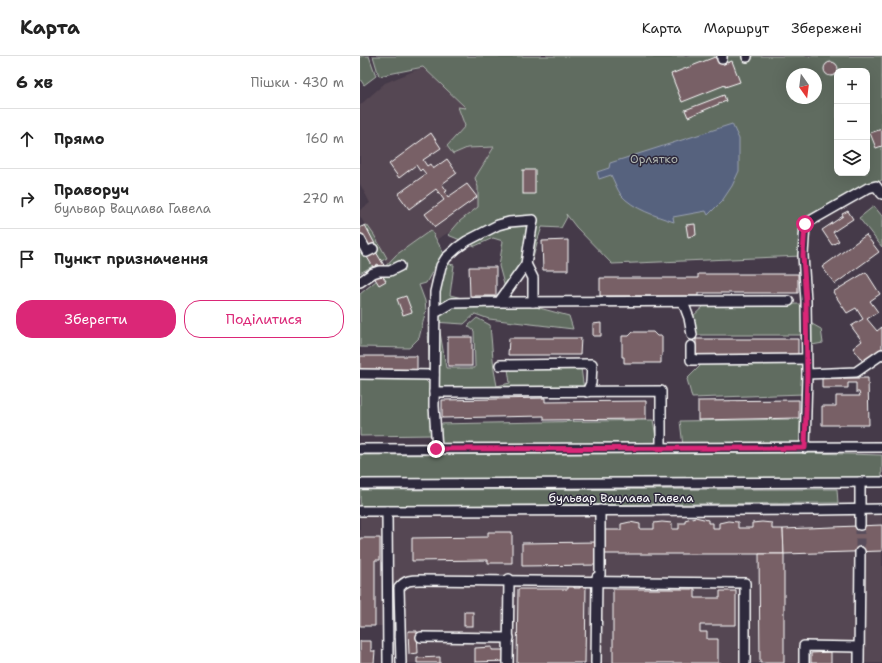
<!DOCTYPE html>
<html lang="uk">
<head>
<meta charset="utf-8">
<style>
  body { margin:0; font-family:"Shantell Sans",sans-serif; background:#f2f2f2; color:#222 }
  .controls { position:absolute; right:12px; top:12px; display:grid; overflow:hidden; border-radius:8px; box-shadow:0 4px 16px #0002 }
  .controls button { width:36px; height:36px; display:grid; place-items:center; padding:0; border:0; border-bottom:1px solid #e0e0e0; background:#fff; color:#222; font:20px sans-serif }
  .compass { position:absolute; left:426px; top:12px; width:36px; height:36px; border-radius:50%; background:#fff; box-shadow:0 4px 16px #0002; rotate:166deg }
  .stop { position:absolute; width:12px; height:12px; margin:-9px; border:3px solid #db2777; border-radius:50%; background:#fff }
  .stop.end { background:#db2777; border-color:#fff; box-shadow:0 1px 4px #0008 }
  .list { margin:0; padding:0; list-style:none }
  h2 { display:flex; justify-content:space-between; align-items:center; height:52px; margin:0; padding:0 16px; font-size:17px }
  h2 small { font-size:13px; font-weight:400; color:#767676 }
  .list li { display:grid; grid-template-columns:26px 1fr auto; gap:12px; align-items:center; box-sizing:border-box; height:60px; padding:0 16px; border-top:1px solid #e0e0e0 }
  .list b { display:block; font-size:15px; white-space:nowrap }
  .list p { margin:0; font-size:13px; white-space:nowrap; color:#767676 }
  .list em { font-size:13px; font-style:normal; color:#767676 }
  .actions { display:flex; gap:8px; padding:12px 16px }
  .actions a { flex:1; padding:9px 0; border:1px solid #db2777; border-radius:16px; text-align:center; font-size:14px; color:#db2777 }
  .actions .main { background:#db2777; color:#fff }
  .icon { flex:none; width:22px; height:22px; fill:none; stroke:currentColor; stroke-width:2; stroke-linecap:round; stroke-linejoin:round }
  .map { position:relative; flex:none; width:522px; height:607px; overflow:hidden }
  header { display:flex; align-items:center; gap:24px; box-sizing:border-box; height:56px; padding:0 20px; background:#fff; border-bottom:1px solid #e0e0e0 }
  header strong { font-size:19px }
  nav { display:flex; gap:22px; margin-inline-start:auto; font-size:14px }
  main { display:flex }
  aside { flex:1; background:#fff }
  .map>svg:first-child { display:block }
</style>
</head>
<body>
<header>
<strong>Карта</strong>
<nav><a>Карта</a><a>Маршрут</a><a>Збережені</a></nav>
</header>
<main>
<aside>
<h2>6 хв<small>Пішки · 430 m</small></h2>
<ul class="list">
<li><svg class="icon" aria-label="ahead" viewBox="0 0 24 24"><path d="M12 20V5M6 11l6-6 6 6"/></svg><div><b>Прямо</b></div><em>160 m</em></li>
<li><svg class="icon" aria-label="right" viewBox="0 0 24 24"><path d="M7 20v-9h11M14 6l5 5-5 5"/></svg><div><b>Праворуч</b><p>бульвар Вацлава Гавела</p></div><em>270 m</em></li>
<li><svg class="icon" aria-label="arrive" viewBox="0 0 24 24"><path d="M6 21V4h12l-3 4 3 4H6"/></svg><div><b>Пункт призначення</b></div></li>
</ul>
<div class="actions"><a class="main">Зберегти</a><a>Поділитися</a></div>
</aside>
<div class="map">
<svg width="522" height="607" viewBox="0 0 522 607">
  <rect width="100%" height="100%" fill="#453a49"/>
  <filter id="ink" filterUnits="userSpaceOnUse"><feTurbulence type="fractalNoise" baseFrequency=".025" numOctaves="2"/><feDisplacementMap in="SourceGraphic" scale="8" xChannelSelector="R" yChannelSelector="G"/><feConvolveMatrix kernelMatrix="1 2 1 2 8 2 1 2 1" color-interpolation-filters="sRGB"/></filter>
  <g filter="url(#ink)">
    <!-- built -->
    <g fill="#544652">
      <polygon points="63,11 121,67 158,135 29,212 0,160 0,154 10,147 0,128 0,49 25,27"/>
      <polygon points="522,456 522,607 35,607 35,570 0,570 0,460"/>
    </g>
    <!-- green -->
    <g fill="#606c61" stroke="#b0b6b0" fill-rule="evenodd">
      <polygon points="0,0 9,0 16,20 4,29 0,23"/>
      <path d="M13,0H522V124L443,167L442,200L252,208L216,171L206,158L207,161L201,172L182,171L178,183L169,217L145,232L139,210L143,185L133,182L115,190L88,179L100,165L118,151V131L115,122L134,91L107,92L93,98L87,90L105,70L98,51L106,52L63,11L19,20ZM477,15H507V117H477ZM432,18H456V42H432Z"/>
      <polygon points="514,150 522,160 522,191 499,162"/>
      <polygon points="7,169 14,179 27,202 0,217 0,171"/>
      <polygon points="71,174 83,196 66,227 59,229 65,245 66,254 59,282 49,292 0,291 0,238 17,224 18,218 36,199"/>
      <polygon points="84,207 94,209 90,239 106,243 135,240 209,260 213,273 129,263 115,258 104,268 73,266 72,225"/>
      <polygon points="443,248 445,264 461,273 463,287 452,289 440,279 336,279 332,261 345,249"/>
      <polygon points="117,262 130,269 134,314 137,330 150,327 148,313 221,312 224,334 271,333 272,340 76,340 73,318 69,308 68,269 79,270 86,312 115,312 114,275 108,270"/>
      <polygon points="441,305 444,338 332,342 327,323 342,308"/>
      <polygon points="0,322 60,322 65,324 70,329 73,379 0,380"/>
      <polygon points="440,363 443,387 323,390 320,365"/>
      <polygon points="293,364 297,387 77,388 76,368"/>
      <polygon points="450,397 522,399 522,422 0,425 0,399"/>
      <polygon points="477,433 478,447 0,450 0,434"/>
    </g>
    <!-- water -->
    <path fill="#56627e" stroke="#9aa1b2" d="M372,68L379,83V115L372,130L362,145L348,159L346,155L313,161L314,166C296,160 273,153 261,139C257,133 254,125 251,119L239,123L237,116L249,112L250,107Z"/>
    <!-- building -->
    <g fill="#786166" stroke="#fff">
      <polygon points="355,1 356,3 359,2 366,4 367,7 372,5 380,26 365,31 365,29 322,46 311,18"/>
      <circle cx="471" cy="13" r="7"/>
      <polygon points="364,39 366,45 328,61 325,54"/>
      <polygon points="522,73 522,90 516,92 510,77"/>
      <polygon points="71,77 81,92 63,104 67,110 70,108 73,113 87,103 97,117 82,128 87,135 85,136 88,141 107,128 117,141 75,171 65,158 84,144 76,133 49,153 38,138 66,118 62,113 60,115 56,109 39,122 29,108"/>
      <rect x="163" y="114" width="12" height="24"/>
      <polygon points="488,155 493,163 473,176 479,185 472,189 462,174 483,160 482,158"/>
      <polygon points="335,168 336,179 328,181 326,169"/>
      <polygon points="5,169 15,188 8,192 0,178 0,172"/>
      <polygon points="506,179 519,196 475,228 462,211"/>
      <polygon points="208,184 208,214 183,214 182,185"/>
      <polygon points="16,196 25,211 21,213 18,208 13,211 7,201"/>
      <polygon points="109,211 136,211 136,240 110,240"/>
      <polygon points="20,216 26,225 19,229 14,221"/>
      <polygon points="506,216 520,238 510,245 518,256 507,263 517,275 522,271 522,298 506,310 493,292 502,285 491,270 503,263 496,252 487,257 473,236"/>
      <polygon points="338,218 438,218 438,237 338,237 338,240 240,240 240,222 338,222"/>
      <polygon points="46,240 52,256 43,259 37,243"/>
      <polygon points="241,267 241,280 233,280 233,268"/>
      <polygon points="273,276 293,276 297,280 302,280 302,300 301,300 301,307 264,307 264,301 262,301 262,280 269,280"/>
      <rect x="88" y="281" width="24" height="29"/>
      <polygon points="149,282 221,282 220,299 148,299"/>
      <polygon points="336,283 438,283 438,301 336,302"/>
      <polygon points="0,300 57,300 57,315 0,314"/>
      <polygon points="462,322 508,322 509,369 462,369 462,350 476,350 476,340 500,340 499,336 496,336 496,327 488,327 488,332 462,332"/>
      <polygon points="185,342 185,346 286,345 286,363 184,364 184,360 82,362 82,344"/>
      <polygon points="439,344 439,362 338,364 338,345"/>
      <polygon points="335,461 348,464 348,467 353,467 353,472 359,472 359,467 368,465 378,466 378,472 392,472 392,467 402,466 412,467 412,473 423,473 424,498 244,498 243,474 261,474 261,468 270,466 280,468 280,473 294,473 294,467 302,466 312,467 312,473 319,473 319,467 325,467 325,464"/>
      <polygon points="522,469 522,495 424,498 423,473"/>
      <polygon points="128,476 152,476 152,507 128,507 128,504 52,505 52,482 128,481"/>
      <polygon points="0,482 20,482 20,504 15,504 15,570 0,570"/>
      <polygon points="238,486 238,509 162,510 162,487"/>
      <polygon points="399,498 424,498 424,607 400,607"/>
      <polygon points="220,528 226,528 225,607 157,607 158,533 208,533 208,529 214,530 214,532 220,532"/>
      <polygon points="253,533 335,533 335,542 360,542 360,535 376,535 376,569 340,569 340,576 347,576 347,583 358,583 358,606 361,607 253,607"/>
      <rect x="104" y="556" width="9" height="14"/>
      <polygon points="48,575 57,575 58,597 49,598"/>
      <polygon points="0,585 11,585 11,595 15,595 14,607 0,607"/>
      <polygon points="132,591 132,594 147,594 148,605 115,606 115,592"/>
      <polygon points="471,596 471,607 451,607 451,597"/>
      <polygon points="80,601 80,607 57,607 57,602"/>
    </g>
    <g fill="none" stroke-linecap="round" stroke-linejoin="round">
      <!-- minor-tunnel -->
      <polyline stroke="#584e5b" stroke-width="9" stroke-dasharray="9 4.5" stroke-linecap="butt" points="500,469 500,496"/>
      <!-- minor casing -->
      <g stroke="#fff" stroke-width="12">
        <g id="minor">
          <polyline points="387,0 387,1"/>
          <polyline points="362,3 362,0"/>
          <polyline points="0,183 7,196 13,193"/>
          <polyline points="166,208 173,222 173,246"/>
          <polyline points="0,226 13,217 19,215 30,215 40,210"/>
          <polyline points="139,246 429,245"/>
          <polyline points="323,246 329,262 332,279"/>
          <polyline points="75,257 92,247 139,246 166,208 173,164 149,166 138,169 107,185 97,192 86,202 81,210 75,236 74,350 77,393"/>
          <polyline points="331,290 331,304 446,303"/>
          <polyline points="140,309 232,308 231,327 227,336"/>
          <polyline points="0,318 74,319"/>
          <polyline points="447,318 496,316 522,298"/>
          <polyline points="74,336 301,335 301,392"/>
          <polyline points="445,392 447,318 446,245 443,199 445,168 508,132 516,130 522,138"/>
          <polyline points="0,393 522,391"/>
          <polyline points="500,426 500,469"/>
          <polyline points="0,428 522,426"/>
          <polyline points="0,455 457,454 522,453"/>
          <polyline points="27,455 28,607"/>
          <polyline points="61,581 149,582"/>
          <path d="M41,607L39,532C45,524 51,524 60,524L385,527V607"/>
          <polyline points="148,607 149,523"/>
          <polyline points="236,607 237,521 240,519 240,454"/>
          <polyline points="444,607 444,590 499,591"/>
          <polyline points="499,607 500,496"/>
        </g>
      </g>
      <!-- minor -->
      <use href="#minor" stroke="#2f2a3d" stroke-width="9"/>
    </g>
  </g>
  <g fill="none" stroke-linecap="round" stroke-linejoin="round" filter="url(#ink)">
    <!-- route -->
    <polyline stroke="#db2777" stroke-width="5" points="76,393 445,392 447,318 446,245 443,199 445,168"/>
  </g>
  <g text-anchor="middle" dominant-baseline="central" stroke-width="3" stroke-linejoin="round" paint-order="stroke">
    <!-- park labels -->
    <g font-size="12" fill="#b0b6b0" stroke="#2f2a3d">
      <text x="294" y="103">Орлятко</text>
    </g>
    <!-- street labels -->
    <g font-size="12" fill="#fff" stroke="#2f2a3d">
      <text x="261" y="442">бульвар Вацлава Гавела</text>
    </g>
  </g>
</svg>
<div class="controls">
<button>+</button>
<button>−</button>
<button><svg class="icon" aria-label="layers" viewBox="0 0 24 24"><path d="M12 4l9 5-9 5-9-5zM3 14l9 5 9-5"/></svg></button>
</div>
<svg class="compass" viewBox="-18 -18 36 36"><path d="M0-13l5 13h-10z" fill="#e53935"/><path d="M0 13l5-13h-10z" fill="#767676"/></svg>
<div class="stop" style="left:445px;top:168px"></div>
<div class="stop end" style="left:76px;top:393px"></div>
</div>
</main>
</body>
</html>
